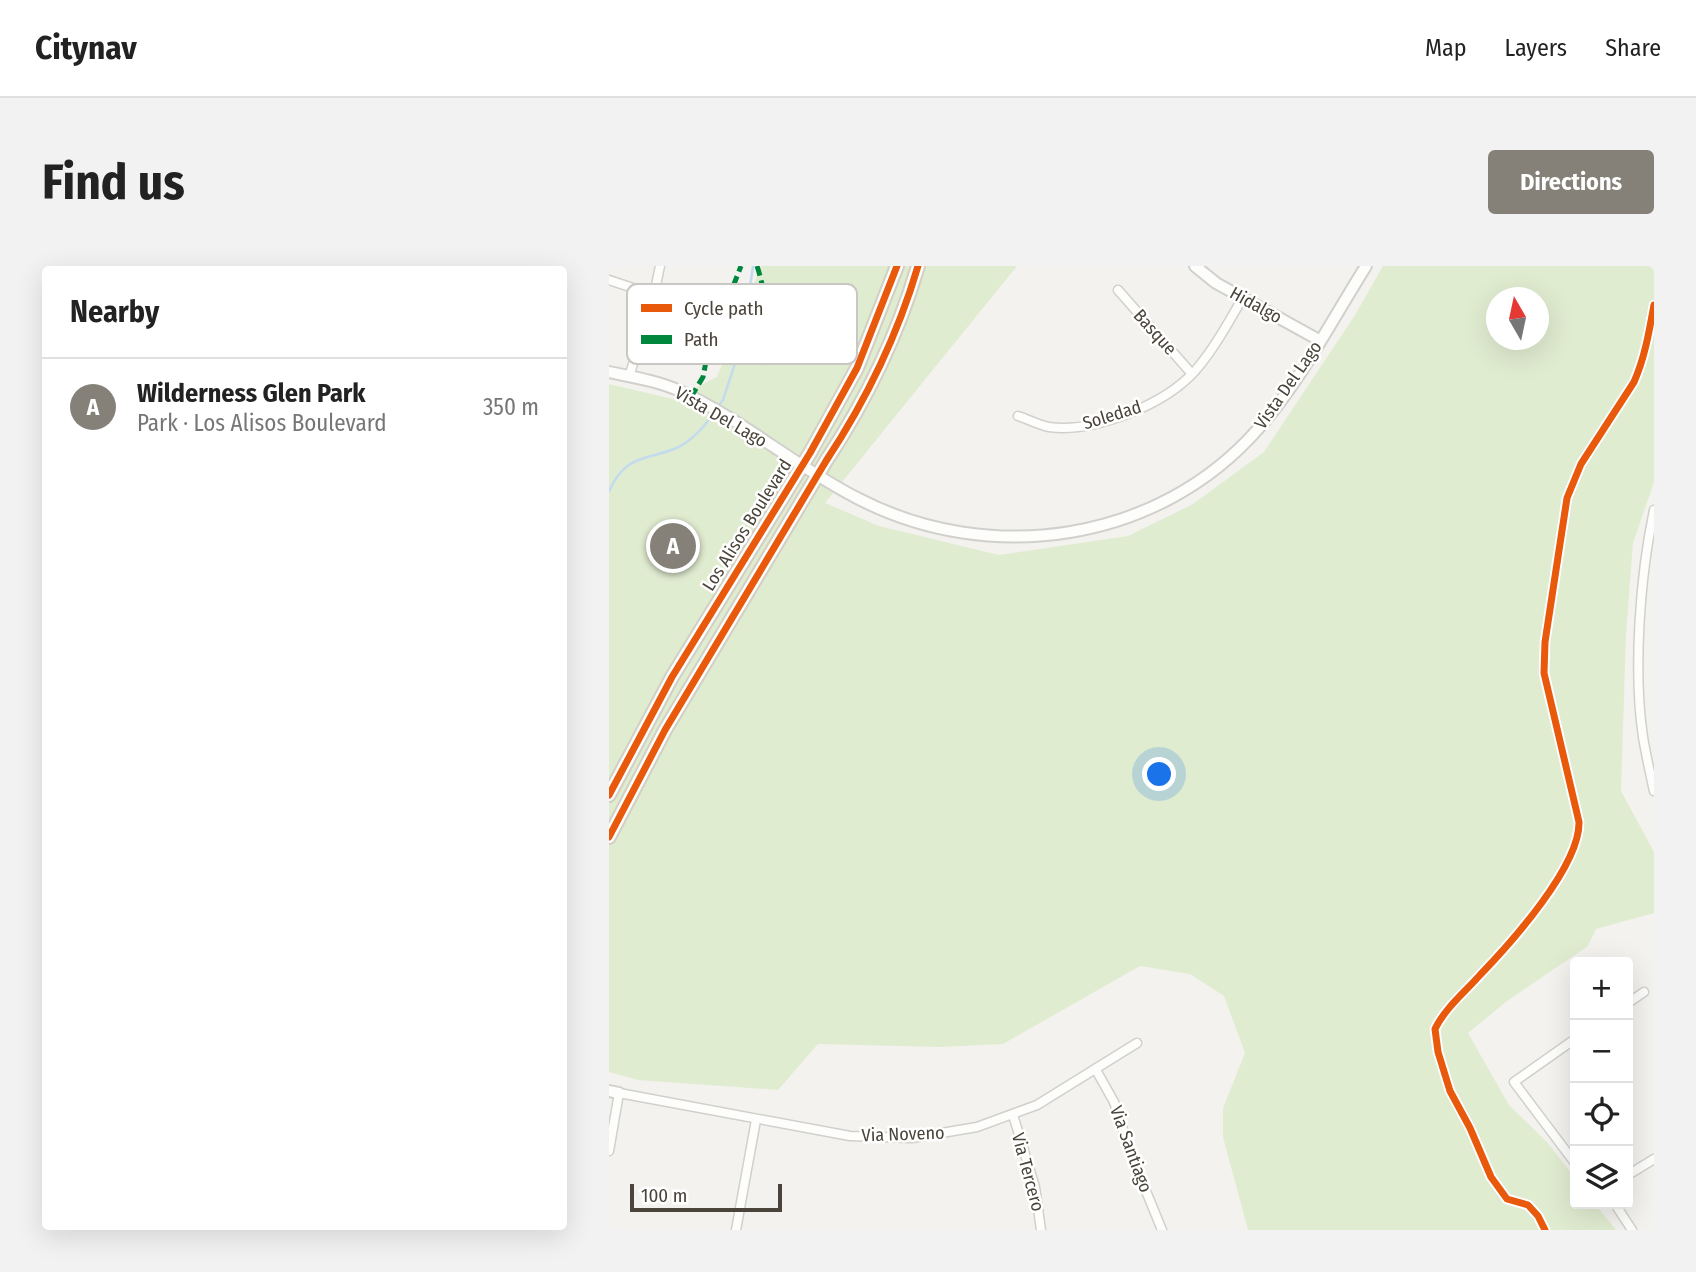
<!DOCTYPE html>
<html lang="en">
<head>
<meta charset="utf-8">
<style>
  body { margin:0; font-family:"Fira Sans Condensed",sans-serif; background:#f2f2f2; color:#222 }
  .controls { position:absolute; right:21px; bottom:21px; display:grid; overflow:hidden; border-radius:7px; box-shadow:0 7px 28px #0002 }
  .controls button { width:63px; height:63px; display:grid; place-items:center; padding:0; border:0; border-bottom:2px solid #e0e0e0; background:#fff; color:#222; font:35px sans-serif }
  .compass { position:absolute; left:877px; top:21px; width:63px; height:63px; border-radius:50%; background:#fff; box-shadow:0 7px 28px #0002; rotate:351deg }
  .scale { position:absolute; left:21px; bottom:18px; width:152px; box-sizing:border-box; padding-left:7px; border:4px solid #4a443a; border-top:0; font-size:19px; line-height:24px; white-space:nowrap; color:#4a443a; -webkit-text-stroke:5px #fff; paint-order:stroke }
  .you { position:absolute; left:551px; top:509px; width:24px; height:24px; margin:-18px; border:5px solid #fff; border-radius:50%; background:#1a73e8; box-shadow:0 0 0 10px #1a73e833 }
  .badge { display:grid; place-items:center; width:46px; height:46px; border-radius:50%; background:#858179; color:#fff; font-size:23px; font-weight:700 }
  .pin { position:absolute; translate:-50% -50%; border:4px solid #fff; box-shadow:0 2px 7px #0006 }
  .list { margin:0; padding:0; list-style:none }
  h2 { display:flex; justify-content:space-between; align-items:center; height:91px; margin:0; padding:0 28px; font-size:30px }
  h2 small { font-size:23px; font-weight:400; color:#767676 }
  .list li { display:grid; grid-template-columns:46px 1fr auto; gap:21px; align-items:center; box-sizing:border-box; height:98px; padding:0 28px; border-top:2px solid #e0e0e0 }
  .list b { display:block; font-size:26px; white-space:nowrap }
  .list p { margin:0; font-size:23px; white-space:nowrap; color:#767676 }
  .list em { font-size:23px; font-style:normal; color:#767676 }
  .icon { flex:none; width:38px; height:38px; fill:none; stroke:currentColor; stroke-width:2; stroke-linecap:round; stroke-linejoin:round }
  .map { position:relative; flex:none; width:1045px; height:964px; overflow:hidden; border-radius:7px }
  header { display:flex; align-items:center; gap:42px; box-sizing:border-box; height:98px; padding:0 35px; background:#fff; border-bottom:2px solid #e0e0e0 }
  header strong { font-size:33px }
  nav { display:flex; gap:38px; margin-inline-start:auto; font-size:24px }
  .intro { display:flex; align-items:center; justify-content:space-between; box-sizing:border-box; height:168px; padding:0 42px }
  h1 { margin:0; font-size:49px }
  .button { padding:18px 32px; border-radius:7px; background:#858179; color:#fff; font-size:24px; font-weight:700 }
  main { display:flex; gap:42px; padding:0 42px }
  aside { flex:1; background:#fff; border-radius:7px; box-shadow:0 7px 28px #0002 }
  .map>svg:first-child { display:block }
</style>
</head>
<body>
<header>
<strong>Citynav</strong>
<nav><a>Map</a><a>Layers</a><a>Share</a></nav>
</header>
<div class="intro"><h1>Find us</h1><a class="button">Directions</a></div>
<main>
<aside>
<h2>Nearby<small></small></h2>
<ul class="list">
<li><span class="badge">A</span><div><b>Wilderness Glen Park</b><p>Park · Los Alisos Boulevard</p></div><em>350 m</em></li>
</ul>
</aside>
<div class="map">
<svg width="1045" height="964" viewBox="0 0 1045 964">
  <rect width="100%" height="100%" fill="#f3f2ee"/>
  <!-- green -->
  <path fill="#e0ecd0" fill-rule="evenodd" d="M152,0H408L216,237L270,260L390,289L519,270L584,238L655,186L746,49L774,0H1045V216L1024,277L1017,368L1012,525L1045,586V647L987,663L979,680L898,735L859,767L900,839L938,876L966,912V938H986L1007,964H639L614,871V842L636,787L615,730L581,708L531,700L394,778L332,781L209,778L169,824L29,814L0,806V118L64,133L108,111ZM888,32H930V74H888Z"/>
  <g fill="none" stroke-linecap="round" stroke-linejoin="round">
    <!-- stream -->
    <g stroke="#c2dbee" stroke-width="2.5">
      <polyline points="108,142 114,134 133,76 144,0"/>
      <path d="M0,225C17,189 33,195 65,183C81,177 95,161 105,147"/>
    </g>
    <!-- minor casing -->
    <g stroke="#d1d0cc" stroke-width="11">
      <g id="minor">
        <polyline points="0,14 45,29"/>
        <polyline points="509,24 583,108"/>
        <polyline points="20,111 45,29 51,0"/>
        <path d="M409,150C419,153 429,159 440,161C486,167 555,139 586,105C605,83 619,57 633,33"/>
        <path d="M1045,244C1031,310 1024,404 1034,471C1037,489 1041,507 1045,525"/>
        <polyline points="1019,737 1035,726"/>
        <polyline points="966,773 905,816 966,897"/>
        <polyline points="487,804 505,836 523,891 553,964"/>
        <polyline points="404,849 426,921 432,964"/>
        <polyline points="0,885 10,827 241,870 303,872 368,861 428,839 528,777"/>
        <polyline points="1019,909 1045,893"/>
        <polyline points="1006,938 1023,964"/>
        <polyline points="127,964 147,854"/>
        <path d="M936,964L929,950L919,939L898,933L882,911L861,862L841,825L829,786L826,763C836,742 856,726 871,709C902,677 971,600 970,556L935,407L936,376L958,232L972,198L1025,116C1036,91 1040,66 1045,39"/>
      </g>
    </g>
    <!-- tertiary casing -->
    <g stroke="#d1d0cc" stroke-width="14">
      <g id="tertiary">
        <polyline points="586,0 607,17 710,74"/>
        <path d="M0,106C24,111 49,115 71,125C134,154 187,201 248,232C380,301 549,277 649,163C691,116 723,54 757,0"/>
        <polyline points="0,825 10,827"/>
      </g>
    </g>
    <!-- secondary casing -->
    <g stroke="#d2cfc5" stroke-width="16">
      <g id="secondary">
        <polyline points="0,529 63,411 201,187 248,102 288,0"/>
        <path d="M0,571L56,464L217,195C256,136 289,68 309,0"/>
      </g>
    </g>
    <!-- minor -->
    <use href="#minor" stroke="#fdfdfc" stroke-width="8"/>
    <!-- tertiary -->
    <use href="#tertiary" stroke="#fdfdfc" stroke-width="10"/>
    <!-- secondary -->
    <use href="#secondary" stroke="#f7f6f1" stroke-width="12"/>
    <!-- quiet -->
    <g stroke="#00873e" stroke-width="5" stroke-dasharray="10 5" stroke-linecap="butt">
      <path d="M148,0C159,32 159,69 150,101"/>
      <polyline points="82,131 94,111 99,85 132,0"/>
    </g>
    <!-- cycleway casing -->
    <g stroke="#fff" stroke-width="11">
      <g id="cycleway">
        <polyline points="0,529 63,411 201,187 248,102 288,0"/>
        <path d="M0,571L56,464L217,195C256,136 289,68 309,0"/>
        <path d="M936,964L929,950L919,939L898,933L882,911L861,862L841,825L829,786L826,763C836,742 856,726 871,709C902,677 971,600 970,556L935,407L936,376L958,232L972,198L1025,116C1036,91 1040,66 1045,39"/>
      </g>
    </g>
    <!-- cycleway -->
    <use href="#cycleway" stroke="#e8590c" stroke-width="7"/>
  </g>
  <g text-anchor="middle" dominant-baseline="central" stroke-width="5" stroke-linejoin="round" paint-order="stroke">
    <!-- street labels -->
    <g font-size="18" fill="#4a443a" stroke="#fff">
      <text transform="translate(647 39) rotate(29)">Hidalgo</text>
      <text transform="translate(546 66) rotate(48)">Basque</text>
      <text transform="translate(679 119) rotate(-55)">Vista Del Lago</text>
      <text transform="translate(503 149) rotate(-17)">Soledad</text>
      <text transform="translate(112 151) rotate(30)">Vista Del Lago</text>
      <text transform="translate(138 259) rotate(-58)">Los Alisos Boulevard</text>
      <text transform="translate(294 868) rotate(-2)">Via Noveno</text>
      <text transform="translate(522 883) rotate(70)">Via Santiago</text>
      <text transform="translate(419 906) rotate(75)">Via Tercero</text>
    </g>
  </g>
  <!-- legend -->
  <rect x="18" y="18" width="230" height="80" rx="10" fill="#fff" stroke="#c9c7c4" stroke-width="2"/>
  <rect x="32" y="38" width="31" height="8" fill="#e8590c"/>
  <rect x="32" y="69" width="31" height="9" fill="#00873e"/>
  <g font-size="19" fill="#4a443a">
    <text x="75" y="49">Cycle path</text>
    <text x="75" y="80">Path</text>
  </g>
</svg>
<div class="controls">
<button>+</button>
<button>−</button>
<button><svg class="icon" aria-label="locate" viewBox="0 0 24 24"><circle cx="12" cy="12" r="6"/><path d="M12 2v4M12 18v4M2 12h4M18 12h4"/></svg></button>
<button><svg class="icon" aria-label="layers" viewBox="0 0 24 24"><path d="M12 4l9 5-9 5-9-5zM3 14l9 5 9-5"/></svg></button>
</div>
<svg class="compass" viewBox="-18 -18 36 36"><path d="M0-13l5 13h-10z" fill="#e53935"/><path d="M0 13l5-13h-10z" fill="#767676"/></svg>
<div class="scale">100 m</div>
<div class="you"></div>
<div class="pin badge" style="left:64px;top:280px">A</div>
</div>
</main>
</body>
</html>
